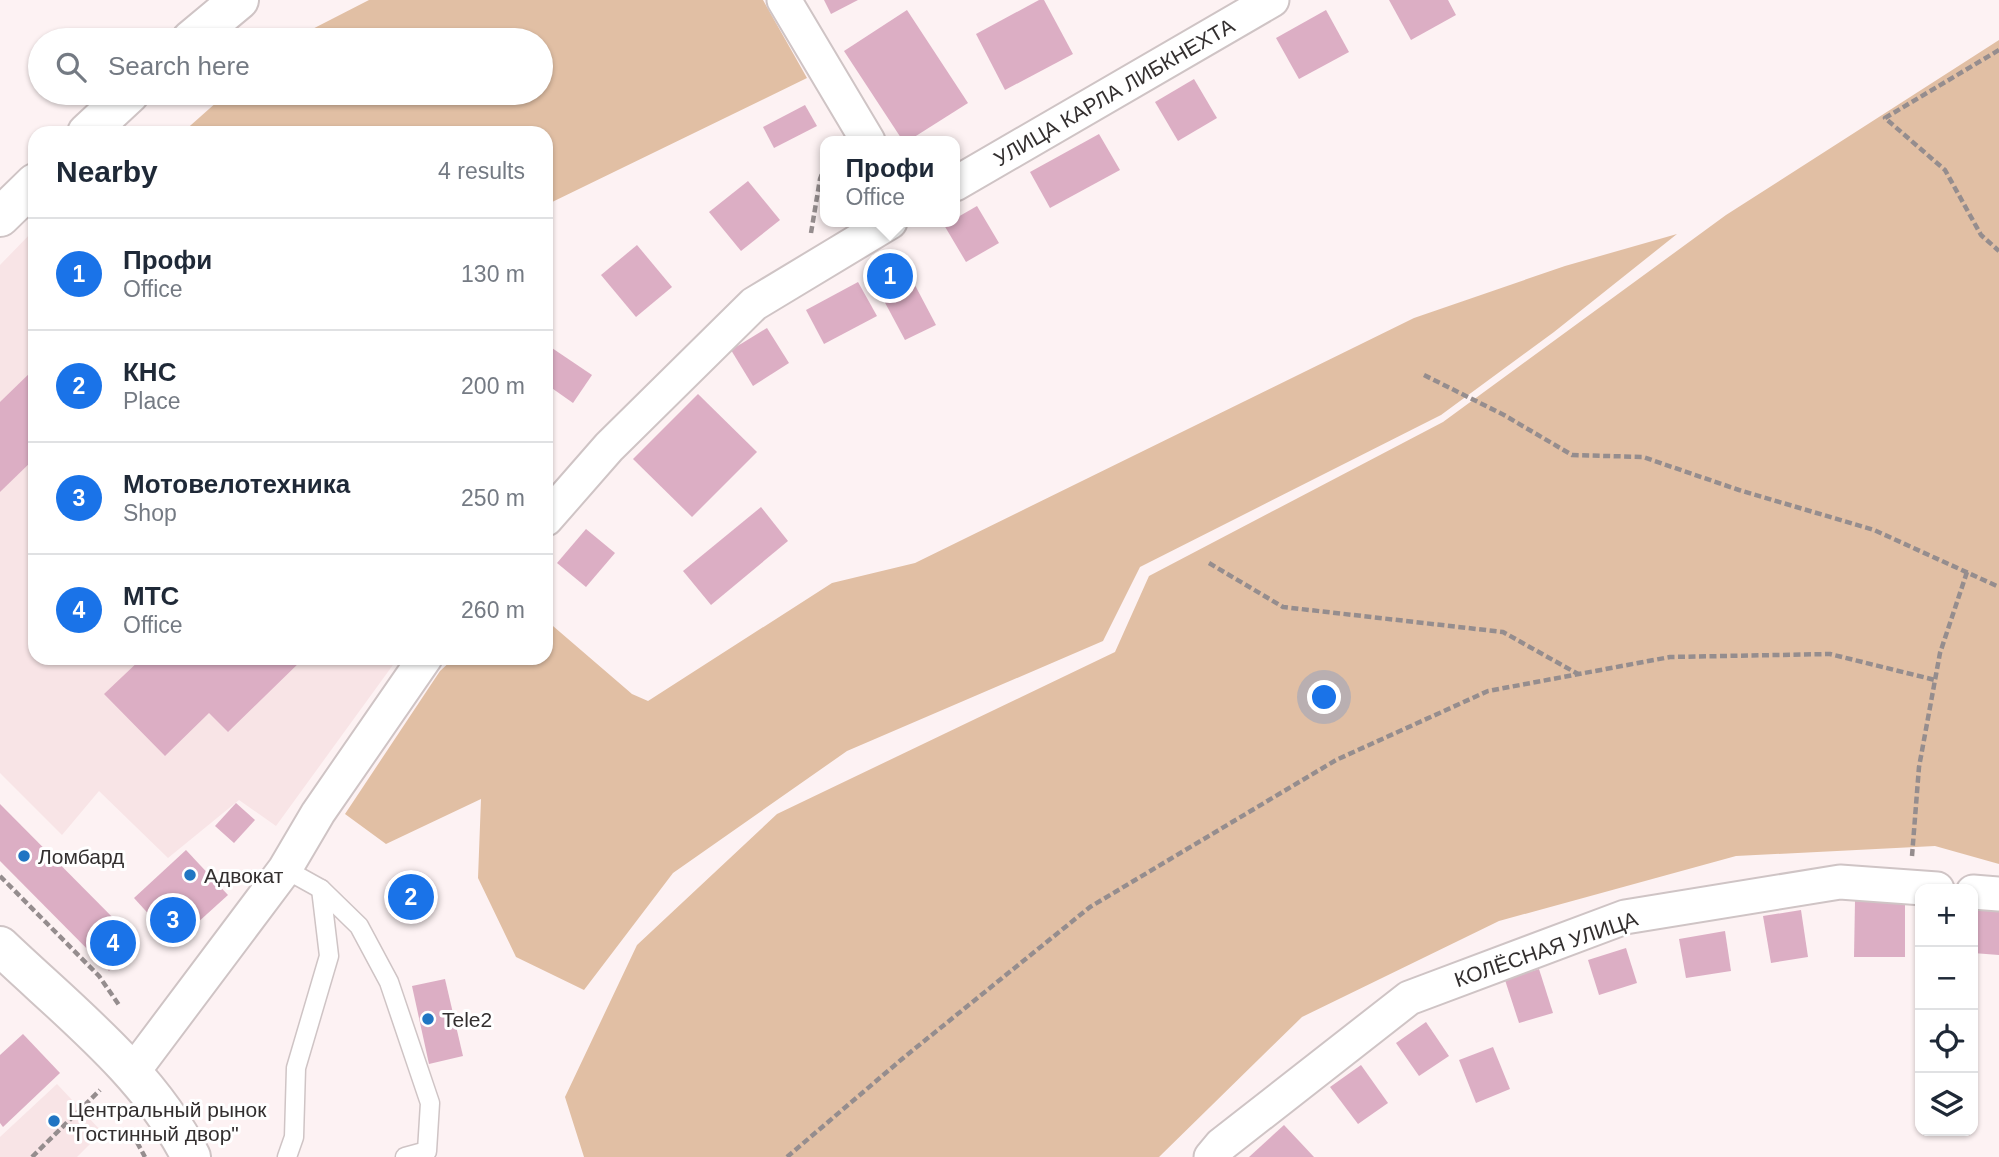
<!DOCTYPE html>
<html lang="en">
<head>
<meta charset="utf-8">
<style>
  body { margin:0; font-family:Helvetica,sans-serif; background:#f6f6f7; color:#1f2937 }
  .controls { position:absolute; right:21px; bottom:21px; display:grid; overflow:hidden; border-radius:14px; box-shadow:0 2px 5px #0004 }
  .controls button { width:63px; height:63px; display:grid; place-items:center; padding:0; border:0; border-bottom:2px solid #e0e1e3; background:#fff; color:#1f2937; font:35px sans-serif }
  .you { position:absolute; left:1325px; top:698px; width:24px; height:24px; margin:-18px; border:5px solid #fff; border-radius:50%; background:#1a73e8; box-shadow:0 0 0 10px #1a73e833 }
  .badge { display:grid; place-items:center; width:46px; height:46px; border-radius:50%; background:#1a73e8; color:#fff; font-size:23px; font-weight:700 }
  .pin { position:absolute; translate:-50% -50%; border:4px solid #fff; box-shadow:0 2px 7px #0006 }
  .popup { position:absolute; left:820px; top:136px; width:140px; height:91px; box-sizing:border-box; display:grid; place-content:center; border-radius:14px; background:#fff; filter:drop-shadow(0 2px 5px #0005); font-size:23px; white-space:nowrap; color:#747a83 }
  .popup b { font-size:26px; color:#1f2937 }
  .popup::after { content:''; position:absolute; left:50%; top:100%; margin-left:-14px; border:14px solid transparent; border-top-color:#fff }
  .list { margin:0; padding:0; list-style:none }
  h2 { display:flex; justify-content:space-between; align-items:center; height:91px; margin:0; padding:0 28px; font-size:30px }
  h2 small { font-size:23px; font-weight:400; color:#747a83 }
  .list li { display:grid; grid-template-columns:46px 1fr auto; gap:21px; align-items:center; box-sizing:border-box; height:112px; padding:0 28px; border-top:2px solid #e0e1e3 }
  .list b { display:block; font-size:26px; white-space:nowrap }
  .list p { margin:0; font-size:23px; white-space:nowrap; color:#747a83 }
  .list em { font-size:23px; font-style:normal; color:#747a83 }
  .icon { flex:none; width:38px; height:38px; fill:none; stroke:currentColor; stroke-width:2; stroke-linecap:round; stroke-linejoin:round }
  .map { position:relative; flex:none; width:1999px; height:1157px; overflow:hidden }
  .search { position:absolute; background:#fff; box-shadow:0 2px 5px #0004; left:28px; top:28px; width:525px; height:77px; display:flex; align-items:center; gap:18px; box-sizing:border-box; padding:0 24px; border-radius:38px; color:#747a83; font-size:26px }
  .panel { position:absolute; background:#fff; box-shadow:0 2px 5px #0004; left:28px; top:126px; width:525px; height:539px; border-radius:21px }
  .map>svg:first-child { display:block }
</style>
</head>
<body>
<div class="map">
<svg width="1999" height="1157" viewBox="0 0 1999 1157">
  <rect width="100%" height="100%" fill="#fdf2f3"/>
  <!-- built -->
  <g fill="#f8e4e6">
    <polygon points="35,229 35,658 398,658 276,826 239,800 168,858 99,791 62,835 0,773 0,265"/>
    <polygon points="57,1084 102,1132 77,1157 0,1157 0,1137"/>
  </g>
  <!-- green -->
  <g fill="#e1bfa4">
    <polygon points="369,0 763,0 807,78 546,205 546,133 182,133 227,93 541,93 541,40 291,40"/>
    <polygon points="1999,40 1999,864 1935,846 1736,856 1499,921 1302,1017 1159,1157 584,1157 565,1097 637,945 777,814 1115,652 1149,576 1443,422 1726,215"/>
    <polygon points="1677,234 1554,332 1441,415 1140,567 1103,641 847,751 673,873 584,990 516,957 478,878 481,799 386,844 345,814 440,671 454,658 546,658 546,620 632,694 648,701 832,583 915,563 1414,318 1565,266"/>
  </g>
  <!-- building -->
  <g fill="#dcaec4">
    <polygon points="824,0 858,0 831,14"/>
    <polygon points="1039,0 1044,0 1073,54 1005,90 976,34"/>
    <polygon points="1389,0 1448,0 1456,15 1411,40"/>
    <polygon points="907,10 968,103 908,141 903,141 844,51"/>
    <polygon points="1326,10 1349,52 1299,79 1276,38"/>
    <polygon points="1194,79 1217,118 1178,141 1155,102"/>
    <polygon points="805,105 817,126 774,148 763,127"/>
    <polygon points="1099,134 1120,170 1050,208 1030,172"/>
    <polygon points="748,181 780,220 741,251 709,212"/>
    <polygon points="977,206 999,243 966,262 944,225"/>
    <polygon points="637,245 672,287 636,317 601,275"/>
    <polygon points="898,253 936,325 905,340 867,269"/>
    <polygon points="858,282 877,316 824,344 806,310"/>
    <polygon points="767,328 789,363 753,386 731,350"/>
    <polygon points="549,346 592,375 573,403 546,384 546,350"/>
    <polygon points="35,368 35,458 0,492 0,402"/>
    <polygon points="698,394 757,452 692,517 633,459"/>
    <polygon points="761,507 788,541 711,605 683,571"/>
    <polygon points="586,529 615,553 586,587 557,563"/>
    <polygon points="142,658 180,659 304,658 228,732 209,713 165,756 104,694"/>
    <polygon points="236,803 255,820 234,843 215,826"/>
    <polygon points="0,804 137,942 109,971 0,861"/>
    <polygon points="186,850 228,895 175,943 134,898"/>
    <circle cx="411" cy="897" r="27"/>
    <polygon points="1855,901 1905,902 1905,957 1854,957"/>
    <polygon points="1973,907 1999,909 1999,955 1973,953"/>
    <polygon points="1801,910 1808,957 1771,963 1763,916"/>
    <polygon points="1725,931 1731,971 1686,978 1679,939"/>
    <polygon points="1626,948 1637,983 1599,995 1588,960"/>
    <polygon points="1539,969 1553,1013 1519,1023 1505,980"/>
    <polygon points="445,979 463,1056 429,1064 412,986"/>
    <polygon points="1426,1022 1449,1056 1419,1076 1396,1043"/>
    <polygon points="23,1034 60,1073 3,1127 0,1123 0,1055"/>
    <polygon points="1493,1047 1510,1089 1476,1103 1459,1060"/>
    <polygon points="1361,1065 1388,1103 1358,1124 1330,1087"/>
    <polygon points="1284,1125 1314,1157 1249,1157"/>
  </g>
  <g fill="none" stroke-linecap="round" stroke-linejoin="round">
    <!-- lane casing -->
    <g stroke="#cfc4c5" stroke-width="21">
      <g id="lane">
        <polyline points="285,869 321,889 359,926 389,982 430,1103 427,1151 405,1157"/>
        <polyline points="287,1157 294,1137 296,1068 329,956 321,889"/>
      </g>
    </g>
    <!-- street casing -->
    <g stroke="#cfc4c5" stroke-width="37">
      <g id="street">
        <polyline points="784,0 868,141"/>
        <polyline points="955,184 1272,0"/>
        <polyline points="546,519 609,447 754,304 890,222"/>
        <polyline points="1973,892 1999,894"/>
        <polyline points="132,1073 285,869 318,813 425,658"/>
        <polyline points="1211,1157 1221,1145 1409,998 1625,917 1840,882 1937,889"/>
      </g>
    </g>
    <!-- secondary casing -->
    <g stroke="#cfc4c5" stroke-width="42">
      <g id="secondary">
        <polyline points="191,40 239,0"/>
        <polyline points="87,133 130,93"/>
        <polyline points="0,217 35,183"/>
        <path d="M0,946C67,1010 149,1073 191,1157"/>
      </g>
    </g>
    <!-- path -->
    <g stroke="#958d8e" stroke-width="4.5" stroke-dasharray="7 3.5" stroke-linecap="butt">
      <polyline points="1999,50 1885,118 1945,170 1981,235 1999,251"/>
      <polyline points="811,233 820,179 825,166"/>
      <polyline points="1424,375 1504,415 1572,455 1643,457 1739,490 1874,530 1999,587"/>
      <polyline points="1209,563 1283,607 1503,632 1578,674"/>
      <polyline points="1912,856 1919,767 1940,653 1967,572"/>
      <polyline points="0,876 99,976 119,1005"/>
      <polyline points="132,1133 145,1157"/>
      <polyline points="32,1157 100,1090"/>
      <polyline points="787,1157 902,1059 1090,907 1336,760 1488,691 1670,657 1830,654 1935,680"/>
    </g>
    <!-- lane -->
    <use href="#lane" stroke="#fff" stroke-width="18"/>
    <!-- street -->
    <use href="#street" stroke="#fff" stroke-width="33"/>
    <!-- secondary -->
    <use href="#secondary" stroke="#fff" stroke-width="38"/>
  </g>
  <!-- markers -->
  <g fill="#2175c3" stroke="#fff" stroke-width="2.5">
    <circle cx="24" cy="856" r="7"/>
    <circle cx="190" cy="875" r="7"/>
    <circle cx="428" cy="1019" r="7"/>
    <circle cx="54" cy="1121" r="7"/>
  </g>
  <g text-anchor="middle" dominant-baseline="central" stroke-width="6" stroke-linejoin="round" paint-order="stroke">
    <!-- street labels -->
    <g font-size="21" fill="#332f2f" stroke="#fff">
      <text transform="translate(1114 92) rotate(-30)">УЛИЦА КАРЛА ЛИБКНЕХТА</text>
      <text transform="translate(1546 949) rotate(-19)">КОЛЁСНАЯ УЛИЦА</text>
    </g>
    <!-- poi labels -->
    <g font-size="21" fill="#332f2f" stroke="#fff" text-anchor="start">
      <text x="38" y="856">Ломбард</text>
      <text x="204" y="875">Адвокат</text>
      <text x="442" y="1019">Tele2</text>
      <text x="68" y="1109">Центральный рынок<tspan x="68" dy="24">"Гостинный двор"</tspan></text>
    </g>
  </g>
</svg>
<div class="controls">
<button>+</button>
<button>−</button>
<button><svg class="icon" aria-label="locate" viewBox="0 0 24 24"><circle cx="12" cy="12" r="6"/><path d="M12 2v4M12 18v4M2 12h4M18 12h4"/></svg></button>
<button><svg class="icon" aria-label="layers" viewBox="0 0 24 24"><path d="M12 4l9 5-9 5-9-5zM3 14l9 5 9-5"/></svg></button>
</div>
<div class="you"></div>
<div class="pin badge" style="left:890px;top:276px">1</div>
<div class="popup"><b>Профи</b>Office</div>
<div class="pin badge" style="left:411px;top:897px">2</div>
<div class="pin badge" style="left:173px;top:920px">3</div>
<div class="pin badge" style="left:113px;top:943px">4</div>
<div class="search"><svg class="icon" aria-label="search" viewBox="0 0 24 24"><circle cx="10" cy="10" r="6"/><path d="M15 15l6 6"/></svg>Search here</div>
<section class="panel">
<h2>Nearby<small>4 results</small></h2>
<ul class="list">
<li><span class="badge">1</span><div><b>Профи</b><p>Office</p></div><em>130 m</em></li>
<li><span class="badge">2</span><div><b>КНС</b><p>Place</p></div><em>200 m</em></li>
<li><span class="badge">3</span><div><b>Мотовелотехника</b><p>Shop</p></div><em>250 m</em></li>
<li><span class="badge">4</span><div><b>МТС</b><p>Office</p></div><em>260 m</em></li>
</ul>
</section>
</div>
</body>
</html>
